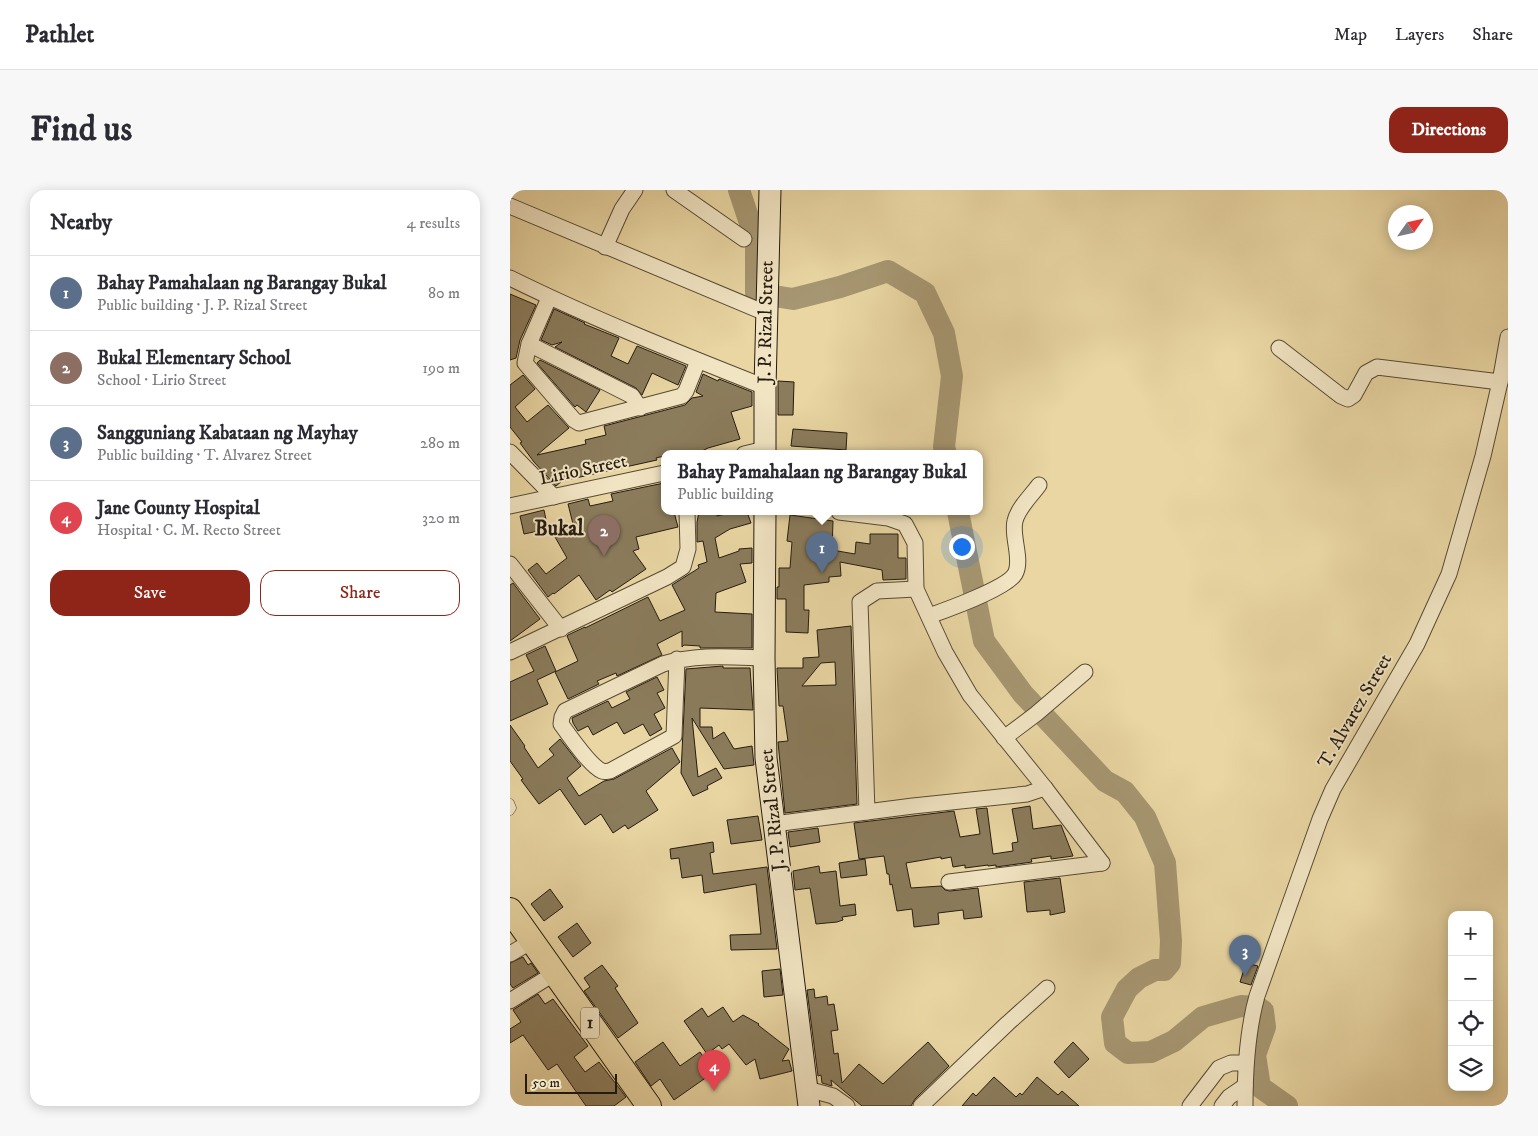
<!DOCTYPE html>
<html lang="en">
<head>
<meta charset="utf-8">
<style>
  body { margin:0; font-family:"IM FELL DW Pica",serif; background:#f7f7f7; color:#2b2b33 }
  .controls { position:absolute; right:15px; bottom:15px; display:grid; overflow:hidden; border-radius:10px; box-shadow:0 2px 12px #0003 }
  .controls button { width:45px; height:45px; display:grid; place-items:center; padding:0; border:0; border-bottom:1px solid #e1e1e2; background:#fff; color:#2b2b33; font:25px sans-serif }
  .compass { position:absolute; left:878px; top:15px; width:45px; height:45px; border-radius:50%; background:#fff; box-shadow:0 2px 12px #0003; rotate:56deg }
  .scale { position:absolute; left:15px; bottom:12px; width:92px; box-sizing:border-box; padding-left:5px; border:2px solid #251b10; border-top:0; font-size:14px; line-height:18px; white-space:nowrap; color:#251b10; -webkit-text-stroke:4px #f1e4c3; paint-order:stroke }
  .you { position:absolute; left:451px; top:356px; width:18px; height:18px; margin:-12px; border:4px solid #fff; border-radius:50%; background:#1a73e8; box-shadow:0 0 0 8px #1a73e833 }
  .badge { display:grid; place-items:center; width:32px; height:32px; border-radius:50%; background:#8f2418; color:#fff; font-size:16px; font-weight:700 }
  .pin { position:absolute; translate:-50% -41px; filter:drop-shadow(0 1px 2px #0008) }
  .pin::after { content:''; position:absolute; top:26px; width:18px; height:15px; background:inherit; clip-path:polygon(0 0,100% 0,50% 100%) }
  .popup { position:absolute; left:151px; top:260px; width:322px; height:65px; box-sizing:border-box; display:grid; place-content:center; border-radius:10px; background:#fff; filter:drop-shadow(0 1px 4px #0005); font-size:16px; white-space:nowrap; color:#7c7c81 }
  .popup b { font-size:19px; color:#2b2b33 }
  .popup::after { content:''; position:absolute; left:50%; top:100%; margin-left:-10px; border:10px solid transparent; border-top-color:#fff }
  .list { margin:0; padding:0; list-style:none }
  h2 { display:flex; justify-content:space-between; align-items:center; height:65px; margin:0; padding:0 20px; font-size:21px }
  h2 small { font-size:16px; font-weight:400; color:#7c7c81 }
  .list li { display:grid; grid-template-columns:32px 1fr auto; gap:15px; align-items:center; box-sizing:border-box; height:75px; padding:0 20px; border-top:1px solid #e1e1e2 }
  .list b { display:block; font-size:19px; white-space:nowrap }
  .list p { margin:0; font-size:16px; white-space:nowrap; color:#7c7c81 }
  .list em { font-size:16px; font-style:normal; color:#7c7c81 }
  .actions { display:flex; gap:10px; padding:15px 20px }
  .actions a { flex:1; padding:11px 0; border:1px solid #8f2418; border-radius:15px; text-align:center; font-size:18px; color:#8f2418 }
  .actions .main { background:#8f2418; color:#fff }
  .icon { flex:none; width:28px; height:28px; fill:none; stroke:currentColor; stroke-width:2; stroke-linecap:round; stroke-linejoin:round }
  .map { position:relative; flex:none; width:998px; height:916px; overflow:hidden; border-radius:15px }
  header { display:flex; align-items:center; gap:30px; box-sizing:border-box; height:70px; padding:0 25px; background:#fff; border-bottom:1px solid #e1e1e2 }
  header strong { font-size:24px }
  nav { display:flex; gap:28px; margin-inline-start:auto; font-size:18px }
  .intro { display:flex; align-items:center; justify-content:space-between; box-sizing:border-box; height:120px; padding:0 30px }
  h1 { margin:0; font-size:35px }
  .button { padding:12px 22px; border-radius:15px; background:#8f2418; color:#fff; font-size:18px; font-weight:700 }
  main { display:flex; gap:30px; padding:0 30px }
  aside { flex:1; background:#fff; border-radius:15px; box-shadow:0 2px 12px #0003 }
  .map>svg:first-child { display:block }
</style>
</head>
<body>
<header>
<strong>Pathlet</strong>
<nav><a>Map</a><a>Layers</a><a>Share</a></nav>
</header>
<div class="intro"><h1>Find us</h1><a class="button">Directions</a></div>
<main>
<aside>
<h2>Nearby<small>4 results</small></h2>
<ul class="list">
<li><span class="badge" style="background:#5c6f8a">1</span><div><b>Bahay Pamahalaan ng Barangay Bukal</b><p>Public building · J. P. Rizal Street</p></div><em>80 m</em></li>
<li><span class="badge" style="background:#8d6e63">2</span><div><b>Bukal Elementary School</b><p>School · Lirio Street</p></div><em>190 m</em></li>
<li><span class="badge" style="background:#5c6f8a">3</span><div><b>Sangguniang Kabataan ng Mayhay</b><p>Public building · T. Alvarez Street</p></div><em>280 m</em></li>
<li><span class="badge" style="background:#e0444e">4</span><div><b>Jane County Hospital</b><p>Hospital · C. M. Recto Street</p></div><em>320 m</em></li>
</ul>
<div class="actions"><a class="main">Save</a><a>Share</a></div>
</aside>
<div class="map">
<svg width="998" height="916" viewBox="0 0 998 916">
  <rect width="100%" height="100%" fill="#e9d6a3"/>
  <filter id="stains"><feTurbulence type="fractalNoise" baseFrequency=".004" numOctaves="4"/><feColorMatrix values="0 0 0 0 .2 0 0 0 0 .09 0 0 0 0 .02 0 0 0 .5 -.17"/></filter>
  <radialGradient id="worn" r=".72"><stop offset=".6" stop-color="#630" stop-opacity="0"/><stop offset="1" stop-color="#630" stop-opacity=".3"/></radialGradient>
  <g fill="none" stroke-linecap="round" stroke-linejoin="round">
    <!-- river -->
    <g stroke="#a69671" stroke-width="22">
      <polyline points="229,0 246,51 246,103 248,105"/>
      <polyline points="264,106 283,109 330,97 378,81 415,103 434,143 442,186 434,257 436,264"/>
      <polyline points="448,322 474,451 513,504 595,591 615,602 635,627 655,673 661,751 660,773 654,780 645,780 629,788 617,799 602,827 605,853 618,863 641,862 664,851 693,827 731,816 747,817 753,821 755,837 745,865 750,897 777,916"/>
    </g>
  </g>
  <!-- building -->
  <g fill="#8b7c5c" stroke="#251b10" fill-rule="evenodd">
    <polygon points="0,104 26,115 10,150 6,168 0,170"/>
    <polygon points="44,119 75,133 74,134 109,148 101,166 118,174 127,156 176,176 168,195 142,183 132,205 126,198 45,157 52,152 42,155 31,150"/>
    <polygon points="30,170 90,200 76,222 67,215 65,217 27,173"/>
    <polygon points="193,184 208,191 209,189 242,202 242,216 221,222 230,249 198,258 192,261 180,264 154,264 154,266 146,268 147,270 52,291 46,296 24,272 10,253 12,252 0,237 0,195 13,185 25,199 5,217 17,232 38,215 59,238 27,265 76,254 75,250 96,245 94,236 175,215 182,208 193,206 186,202"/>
    <polygon points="268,191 284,192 283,225 268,225"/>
    <polygon points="283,239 337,243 336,260 281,256"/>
    <polygon points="154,293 154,322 164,322 168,337 126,347 129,359 123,361 136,379 102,402 100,400 86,410 69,385 44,404 43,403 38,407 18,380 27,373 36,384 57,368 45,347 63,334 58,314 78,309 80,316 103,311 101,304"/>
    <polygon points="34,320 38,339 14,344 10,326"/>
    <polygon points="189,322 207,322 207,326 223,322 237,322 241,333 220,339 205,348 209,368 229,361 229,359 242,358 242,373 230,374 236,392 206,403 205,422 242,424 242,458 190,458 190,456 174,455 172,457 172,441 147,454 152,465 107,486 106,483 87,491 89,494 58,509 45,482 68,471 57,446 58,445 75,437 75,438 138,407 150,431 175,420 162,395 189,378 188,375 197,372 193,351 187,352 187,332"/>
    <polygon points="280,325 323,331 322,360 345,364 346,352 360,354 360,344 388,344 388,368 396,368 396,389 373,390 372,380 330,372 331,386 319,387 319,392 294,395 294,420 299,420 298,443 276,442 276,409 267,409 267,397 269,397 269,378 280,378 282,352 277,351"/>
    <polygon points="3,393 30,429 0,451 0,395"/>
    <path d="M341,436L347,614L275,623L268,552L278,551L273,516H269L267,478H293V468L309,467L307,440ZM325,472L326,495L292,496L311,473Z"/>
    <polygon points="35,456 46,481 27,490 38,514 0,531 0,492 24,481 16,465"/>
    <polygon points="213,476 213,478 240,478 243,520 190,518 190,537 202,537 203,549 214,542 224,559 242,556 244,575 214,579 182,528 188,587 206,578 212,588 197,596 198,599 183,606 171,583 176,479"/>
    <polygon points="147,487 154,500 147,503 155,518 144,524 152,539 140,546 133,534 114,544 107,532 83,545 78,536 68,541 63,533 62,528 98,511 102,518 120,509 116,502"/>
    <polygon points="0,535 15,556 14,557 28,578 44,565 39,559 50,549 71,576 57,588 69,606 94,591 104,589 162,558 170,572 136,601 148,620 118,639 115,635 103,643 91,624 75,635 50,599 29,614 11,590 13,589 0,571"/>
    <polygon points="520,616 523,639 551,635 563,666 541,669 541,666 521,669 522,672 486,677 486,675 478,676 478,675 455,678 455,675 443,677 441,667 431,669 431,667 396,673 401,698 431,696 435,700 440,701 468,698 472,727 454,729 453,720 428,723 429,734 404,737 402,719 387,721 382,694 380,695 379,684 377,684 374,666 349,669 344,633 444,621 450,647 470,644 466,619 477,618 483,664 503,661 502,653 508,652 502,619"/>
    <polygon points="248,626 252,650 221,654 217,630"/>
    <polygon points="308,638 310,652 280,657 278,642"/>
    <polygon points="203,652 204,662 200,663 203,684 257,677 267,759 221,760 220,745 251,744 246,694 194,703 192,685 172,688 169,668 161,669 160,659"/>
    <polygon points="355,669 357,685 331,688 329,673"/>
    <polygon points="309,676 310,683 326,681 330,716 345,714 346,725 332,727 333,730 327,732 306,734 300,698 285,700 283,681"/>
    <polygon points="550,688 555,722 540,725 540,720 517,722 514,692"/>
    <polygon points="40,699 53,717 34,731 21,714"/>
    <polygon points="67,733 81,753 63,767 48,747"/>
    <polygon points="13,767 18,775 21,773 28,783 3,798 0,794 0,773"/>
    <polygon points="736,773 748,776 741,795 730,792"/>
    <polygon points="92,775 108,796 105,798 128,833 108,848 74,801 80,797 74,788"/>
    <polygon points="270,779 273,805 254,807 252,781"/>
    <polygon points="304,799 305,808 317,806 318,815 324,814 328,840 321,841 324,864 328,863 332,893 349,874 373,894 418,852 439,876 405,909 401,916 352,916 321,890 322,896 312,893 311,885 308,886 297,800"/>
    <polygon points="28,804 35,814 43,809 78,856 64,867 75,882 89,872 116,907 104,916 76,916 47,874 38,880 13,845 0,853 0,839 11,832 3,820"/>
    <polygon points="213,817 223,832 233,825 249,834 248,835 279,859 272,871 279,870 282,881 250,889 245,869 236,875 219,854 212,859 209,855 197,864 174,831 192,818 198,827"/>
    <polygon points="153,852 170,876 190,862 204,882 164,910 150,889 141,896 125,872"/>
    <polygon points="563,852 579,869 559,888 544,872"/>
    <polygon points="484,887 506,907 510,903 512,905 527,887 548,905 552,901 569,916 452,916 463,903 466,906"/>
  </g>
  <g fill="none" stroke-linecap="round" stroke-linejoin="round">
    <!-- lane casing -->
    <g stroke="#564a35" stroke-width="9">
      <polyline id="lane" points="0,613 2,618 0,621"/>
    </g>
    <!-- street casing -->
    <g stroke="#564a35" stroke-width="17">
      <g id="street">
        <polyline points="164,0 234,49"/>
        <polyline points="0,16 258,124"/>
        <polyline points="95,57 112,19 125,0"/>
        <path d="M0,88C83,129 169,163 255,197"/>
        <polyline points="39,108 19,154 15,173 64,230 69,233 172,206 176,201 188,171"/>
        <polyline points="19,154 122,206 130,218"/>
        <polyline points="769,158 831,206 838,209 844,205 856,183 867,177 990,192"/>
        <polyline points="0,262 44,307"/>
        <polyline points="234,264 255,259"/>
        <polyline points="0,316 154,283"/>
        <polyline points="329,322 378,328 395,334 405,353 406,399 435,462 460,505 535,598 592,673"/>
        <polyline points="0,374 51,439"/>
        <path d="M419,426C436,420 497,398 505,384C513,370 501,346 505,331C508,318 521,306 529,295"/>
        <polyline points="0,462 157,387 173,377 178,359 177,322"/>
        <path d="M167,469L164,546L100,581C98,581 94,582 92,581C80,576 59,545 51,534L52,527L55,521L153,474C186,464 220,467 254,468"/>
        <polyline points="494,548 526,524 575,482"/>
        <polyline points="357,622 350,412 367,401 406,399"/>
        <polyline points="264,634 403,616 517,604 535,598"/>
        <polyline points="439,692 592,673"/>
        <polyline points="0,764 22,751"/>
        <polyline points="0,811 45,783"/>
        <polyline points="297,899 323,906 337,916"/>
        <polyline points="411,916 498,833 537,798"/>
        <polyline points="680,916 709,878 721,873 736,873"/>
        <polyline points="712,916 719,907 735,896"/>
        <path d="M735,916C735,879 737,842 747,806L810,629L823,599L907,454L939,384L973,266L990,192L998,147"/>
      </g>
    </g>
    <!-- secondary casing -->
    <g stroke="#251b10" stroke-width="23">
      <g id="secondary">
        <polyline points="255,264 255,197 260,0"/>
        <polyline points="255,322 254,468 256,568 299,916"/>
      </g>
    </g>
    <!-- primary casing -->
    <g stroke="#251b10" stroke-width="26">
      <polyline id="primary" points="0,720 139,916"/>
    </g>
    <!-- lane -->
    <use href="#lane" stroke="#f1e4c3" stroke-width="8"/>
    <!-- street -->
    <use href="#street" stroke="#f1e4c3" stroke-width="15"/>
    <!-- secondary -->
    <use href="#secondary" stroke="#f1e4c3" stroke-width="21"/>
    <!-- primary -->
    <use href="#primary" stroke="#e9d6a3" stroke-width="24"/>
  </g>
  <g text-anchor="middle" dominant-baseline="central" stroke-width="4" stroke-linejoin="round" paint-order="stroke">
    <!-- shield labels -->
    <rect fill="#f1e4c3" stroke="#625746" stroke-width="1" x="71" y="817.5" width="18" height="31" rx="4"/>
    <g font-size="18" font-weight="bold" fill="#251b10">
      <text x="80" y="833">1</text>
    </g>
    <!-- street labels -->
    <g font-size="19" fill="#251b10" stroke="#f1e4c3">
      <text transform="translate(256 132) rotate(-89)">J. P. Rizal Street</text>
      <text transform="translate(73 280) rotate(-12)">Lirio Street</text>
      <text transform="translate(845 521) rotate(-60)">T. Alvarez Street</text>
      <text transform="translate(263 620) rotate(-96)">J. P. Rizal Street</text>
    </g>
    <!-- quarter labels -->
    <g font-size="21" font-weight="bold" fill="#251b10" stroke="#f1e4c3">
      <text x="49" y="339">Bukal</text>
    </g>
  </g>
  <rect width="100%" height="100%" filter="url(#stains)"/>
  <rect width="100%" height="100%" fill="url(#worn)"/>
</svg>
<div class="controls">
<button>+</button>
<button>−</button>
<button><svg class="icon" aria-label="locate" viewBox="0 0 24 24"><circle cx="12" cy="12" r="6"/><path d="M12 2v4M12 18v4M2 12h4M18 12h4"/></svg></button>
<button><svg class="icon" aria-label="layers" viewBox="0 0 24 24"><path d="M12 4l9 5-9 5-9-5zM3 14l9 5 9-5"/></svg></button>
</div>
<svg class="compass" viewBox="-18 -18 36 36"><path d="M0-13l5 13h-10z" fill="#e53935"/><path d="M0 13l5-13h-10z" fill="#7c7c81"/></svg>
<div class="scale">50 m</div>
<div class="you"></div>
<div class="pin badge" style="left:312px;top:383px;background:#5c6f8a">1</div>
<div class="popup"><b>Bahay Pamahalaan ng Barangay Bukal</b>Public building</div>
<div class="pin badge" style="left:94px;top:366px;background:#8d6e63">2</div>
<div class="pin badge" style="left:735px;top:786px;background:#5c6f8a">3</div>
<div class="pin badge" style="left:204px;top:901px;background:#e0444e">4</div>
</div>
</main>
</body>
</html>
